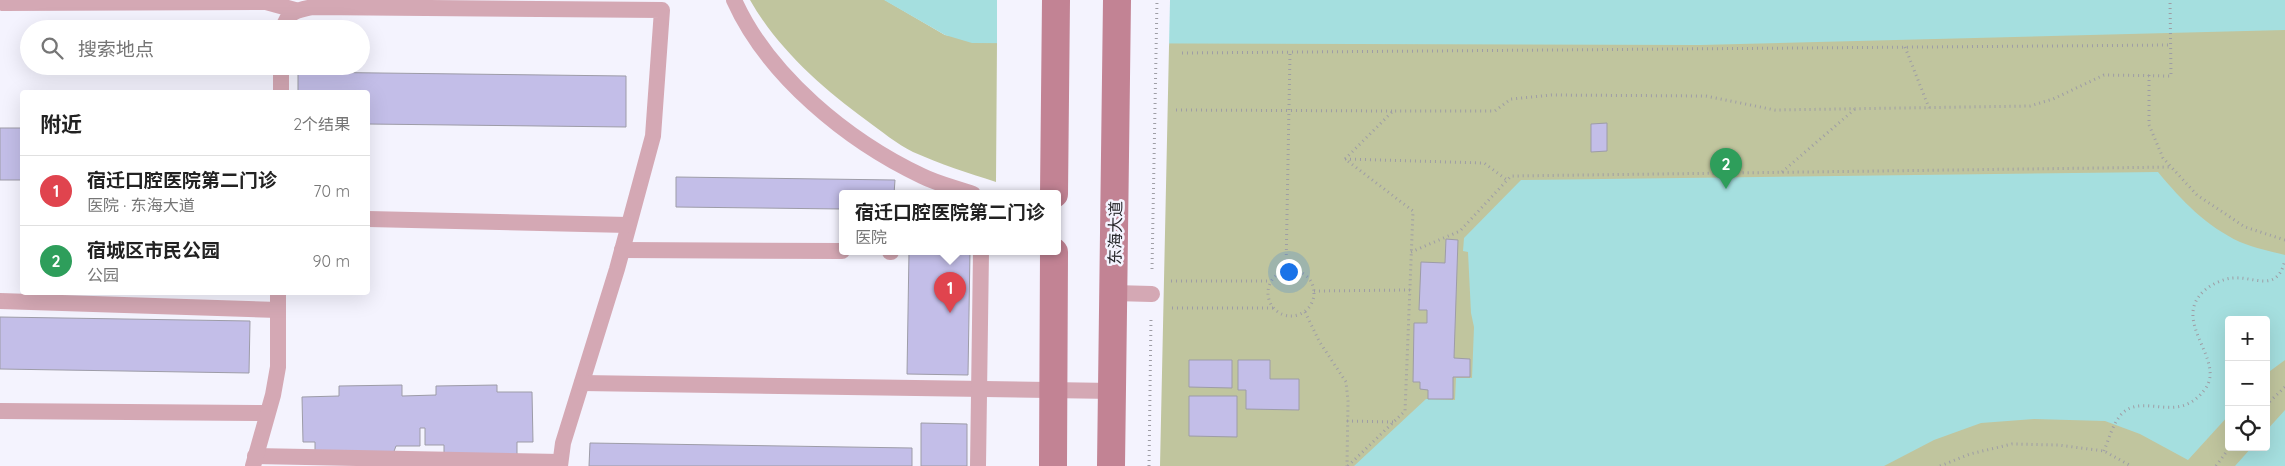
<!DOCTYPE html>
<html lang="zh">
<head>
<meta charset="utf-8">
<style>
  body { margin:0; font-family:Quicksand,"Noto Sans SC",sans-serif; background:#f2f2f2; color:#222 }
  .controls { position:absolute; right:15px; bottom:15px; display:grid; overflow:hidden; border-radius:5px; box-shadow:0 5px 20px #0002 }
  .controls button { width:45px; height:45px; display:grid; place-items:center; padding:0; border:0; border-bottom:1px solid #e0e0e0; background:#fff; color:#222; font:25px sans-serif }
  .you { position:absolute; left:1288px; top:271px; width:18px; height:18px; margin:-12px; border:4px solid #fff; border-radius:50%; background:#1a73e8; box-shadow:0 0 0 8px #1a73e833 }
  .badge { display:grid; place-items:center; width:32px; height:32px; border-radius:50%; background:#0b8043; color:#fff; font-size:16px; font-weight:700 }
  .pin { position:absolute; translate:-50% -41px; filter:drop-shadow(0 1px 2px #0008) }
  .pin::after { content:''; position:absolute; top:26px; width:18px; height:15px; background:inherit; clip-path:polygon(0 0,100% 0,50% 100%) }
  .popup { position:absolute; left:839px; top:190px; width:222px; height:65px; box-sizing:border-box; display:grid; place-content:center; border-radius:5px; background:#fff; filter:drop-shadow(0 1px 4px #0005); font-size:16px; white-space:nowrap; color:#767676 }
  .popup b { font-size:19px; color:#222 }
  .popup::after { content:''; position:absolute; left:50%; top:100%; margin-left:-10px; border:10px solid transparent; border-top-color:#fff }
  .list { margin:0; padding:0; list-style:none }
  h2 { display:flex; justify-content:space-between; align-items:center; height:65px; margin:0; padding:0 20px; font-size:21px }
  h2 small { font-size:16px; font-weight:400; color:#767676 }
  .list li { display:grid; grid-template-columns:32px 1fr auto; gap:15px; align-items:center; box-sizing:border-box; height:70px; padding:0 20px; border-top:1px solid #e0e0e0 }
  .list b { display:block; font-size:19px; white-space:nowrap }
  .list p { margin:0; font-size:16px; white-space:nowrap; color:#767676 }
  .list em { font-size:16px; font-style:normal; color:#767676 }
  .icon { flex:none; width:28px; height:28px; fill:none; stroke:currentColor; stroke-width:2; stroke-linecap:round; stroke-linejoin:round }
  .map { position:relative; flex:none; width:2285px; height:466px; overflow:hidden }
  .search { position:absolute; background:#fff; box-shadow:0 5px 20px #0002; left:20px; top:20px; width:350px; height:55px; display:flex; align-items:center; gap:12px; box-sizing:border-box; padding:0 18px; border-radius:28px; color:#767676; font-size:19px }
  .panel { position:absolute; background:#fff; box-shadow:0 5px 20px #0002; left:20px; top:90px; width:350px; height:205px; border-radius:5px }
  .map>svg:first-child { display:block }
</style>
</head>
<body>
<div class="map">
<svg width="2285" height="466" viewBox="0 0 2285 466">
  <rect width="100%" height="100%" fill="#f4f3fe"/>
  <!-- green -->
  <g fill="#c0c59e" fill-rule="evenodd">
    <path d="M750,0H885L945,35L997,42L996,182C968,173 940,164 913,152C897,144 881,131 866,120C821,87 778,49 750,0Z"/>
    <path d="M1170,0H2285V466H1160ZM2229,320H2266V447H2229Z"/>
  </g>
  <!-- water -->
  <g fill="#a5dfdf">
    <polygon points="884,0 2285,0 2285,30 1700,45 972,43 945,35"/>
    <path d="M2158,172C2182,201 2206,226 2240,242C2254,248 2270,251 2285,255V360L2266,374V320H2229V415L2188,460L2140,434L2105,421L2034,419L1981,423L1934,440L1884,466H1354L1426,399L1455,400L1456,378H1472L1474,327L1471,313L1468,252L1463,251L1464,238L1521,180Z"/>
    <polygon points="2285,410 2285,466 2235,466 2252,447 2266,447 2266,431"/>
  </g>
  <!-- pier -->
  <polygon fill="#f4f3fe" points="997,0 1170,0 1169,47 997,45"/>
  <!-- building -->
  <g fill="#c3bee8" stroke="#9d9ca7">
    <polygon points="298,72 626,76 626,127 368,124 368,92 298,92"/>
    <polygon points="1607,123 1607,151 1591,152 1591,124"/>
    <rect x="0" y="128" width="22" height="52"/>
    <polygon points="676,177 895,180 894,194 842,194 842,209 676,207"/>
    <polygon points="1446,239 1458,240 1454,358 1470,359 1470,377 1453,377 1453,399 1428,399 1428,390 1420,389 1420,382 1413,382 1414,323 1427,323 1427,310 1419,310 1421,262 1445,263"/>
    <polygon points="909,252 970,252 968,375 907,374"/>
    <polygon points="0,317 250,321 249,373 0,369"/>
    <polygon points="1189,360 1232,360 1232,388 1189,387"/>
    <polygon points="1238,360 1270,360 1270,379 1299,379 1299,410 1246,409 1246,390 1238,390"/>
    <polygon points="402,385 402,396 436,395 436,386 497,385 497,392 532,392 533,442 517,442 517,455 444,456 444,445 425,445 425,428 420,428 420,446 396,446 393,454 315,456 315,442 303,442 302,397 339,396 339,386"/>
    <polygon points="1189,396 1237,396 1237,437 1189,436"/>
    <polygon points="921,423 967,424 967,466 921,466"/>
    <polygon points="590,443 912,448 912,466 589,466"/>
  </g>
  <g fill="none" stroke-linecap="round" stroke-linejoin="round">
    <!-- path -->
    <g stroke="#9e9da5" stroke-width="3" stroke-dasharray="1 4" stroke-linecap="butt">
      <polyline points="1905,47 1929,108"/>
      <polyline points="1182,53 2171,45"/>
      <polyline points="2149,75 2149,125 2163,158 2197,195 2245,227 2285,240"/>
      <polyline points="1176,110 1392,111"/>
      <polyline points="1345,159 1484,163 1507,180"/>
      <polyline points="1782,172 1855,109"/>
      <polyline points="1411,252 1460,231 1511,176 2172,167"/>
      <polyline points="1152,269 1157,0"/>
      <circle cx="1291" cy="293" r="23"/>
      <polyline points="1286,270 1290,52"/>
      <polyline points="1171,281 1270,281"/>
      <polyline points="1314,291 1410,290"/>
      <polyline points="1172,308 1273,308"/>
      <polyline points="1305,312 1319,341 1346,382 1348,401 1347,466"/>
      <polyline points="2266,405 2285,387"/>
      <polyline points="1347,421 1393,422"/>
      <path d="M2104,451C2109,439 2114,419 2125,411C2147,395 2180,424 2205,389C2227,360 2169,321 2205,290C2212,284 2223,279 2232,278C2255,276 2277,294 2285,260"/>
      <polyline points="1149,466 1151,318"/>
      <polyline points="1348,466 1405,411 1413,211 1345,159 1393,111 1495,111 1511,99 1551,95 1706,96 1775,110 2030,106 2053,99 2104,75 2171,76 2170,0"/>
      <polyline points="1940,466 1970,454 2012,444 2058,445 2104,451 2131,466"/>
      <polyline points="2216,466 2230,447"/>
    </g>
    <!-- lane -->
    <g stroke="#d4a8b4" stroke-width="16">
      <path d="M734,0C768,76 848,141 922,176C938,184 956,188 973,194"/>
      <polyline points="3,3 266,2 295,10"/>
      <path d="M283,29C287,12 297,10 313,7L662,10L653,136L617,269L563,443L560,466"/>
      <polyline points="281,92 281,66"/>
      <polyline points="368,219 628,225"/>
      <polyline points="622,250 842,251"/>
      <polyline points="890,252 891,252"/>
      <polyline points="1114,293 1152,294"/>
      <polyline points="0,301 278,310"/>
      <polyline points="582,383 1113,391"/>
      <polyline points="0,411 267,413"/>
      <polyline points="255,456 560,462"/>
      <polyline points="253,466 273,395 278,367 278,292"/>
      <polyline points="978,466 981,252"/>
    </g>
    <!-- secondary -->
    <g stroke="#c28394" stroke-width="28">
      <polyline points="1054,194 1056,0"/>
      <polyline points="1053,466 1054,252"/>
      <polyline points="1111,466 1117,0"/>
    </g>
  </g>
  <g text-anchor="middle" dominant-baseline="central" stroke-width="5" stroke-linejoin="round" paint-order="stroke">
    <!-- street labels -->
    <g font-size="16" fill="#27272b" stroke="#f4f3fe">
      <text transform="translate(1115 233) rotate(-89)">东海大道</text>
    </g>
  </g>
</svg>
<div class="controls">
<button>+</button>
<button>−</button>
<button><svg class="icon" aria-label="locate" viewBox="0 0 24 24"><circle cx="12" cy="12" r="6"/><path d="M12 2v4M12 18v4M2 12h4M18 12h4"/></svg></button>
</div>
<div class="you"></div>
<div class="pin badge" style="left:950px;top:313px;background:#e0444e">1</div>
<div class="popup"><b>宿迁口腔医院第二门诊</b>医院</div>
<div class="pin badge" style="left:1726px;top:189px;background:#2e9e5b">2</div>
<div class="search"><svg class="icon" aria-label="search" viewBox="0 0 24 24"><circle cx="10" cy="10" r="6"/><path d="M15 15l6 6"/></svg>搜索地点</div>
<section class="panel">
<h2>附近<small>2个结果</small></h2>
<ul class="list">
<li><span class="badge" style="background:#e0444e">1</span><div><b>宿迁口腔医院第二门诊</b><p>医院 · 东海大道</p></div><em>70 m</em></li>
<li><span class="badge" style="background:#2e9e5b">2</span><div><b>宿城区市民公园</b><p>公园</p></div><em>90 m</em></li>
</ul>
</section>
</div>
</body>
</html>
